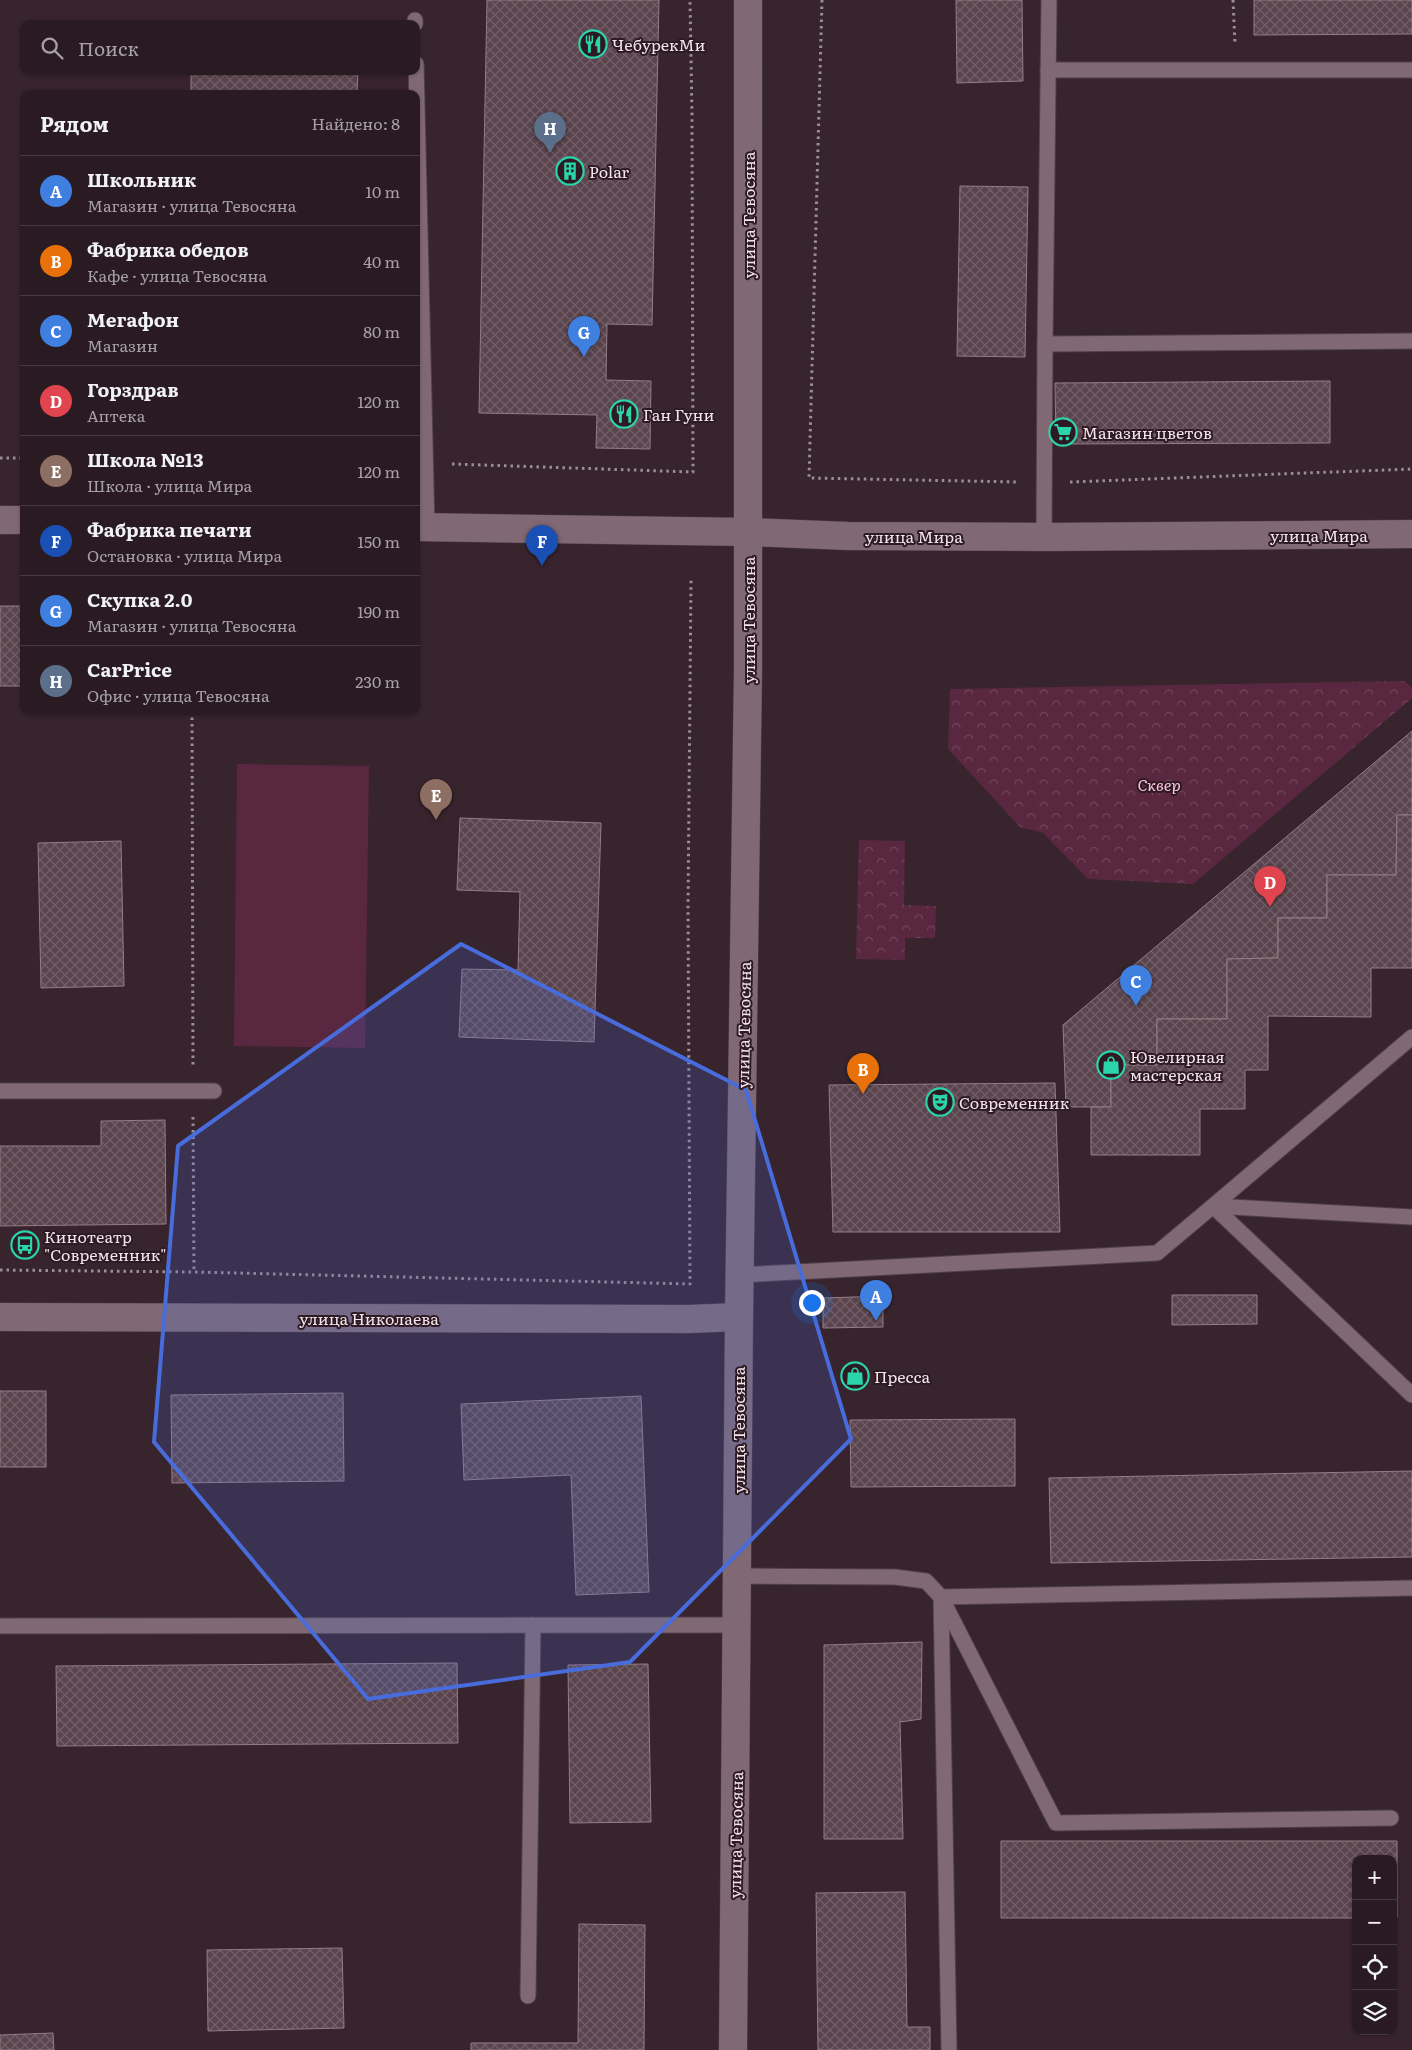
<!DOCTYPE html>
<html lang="ru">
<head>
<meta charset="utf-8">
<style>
  body { margin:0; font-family:Literata,serif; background:#32242a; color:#f1f3f6 }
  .controls { position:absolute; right:15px; bottom:15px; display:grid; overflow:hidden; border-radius:10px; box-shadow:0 1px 4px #0004 }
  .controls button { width:45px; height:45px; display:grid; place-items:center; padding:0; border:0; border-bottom:1px solid #463940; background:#2a1b22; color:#f1f3f6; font:25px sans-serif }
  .you { position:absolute; left:811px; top:1302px; width:18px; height:18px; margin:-12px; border:4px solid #fff; border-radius:50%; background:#1a73e8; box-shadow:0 0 0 8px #1a73e833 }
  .badge { display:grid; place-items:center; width:32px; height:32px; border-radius:50%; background:#2bd5ac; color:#fff; font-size:16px; font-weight:700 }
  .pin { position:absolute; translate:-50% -41px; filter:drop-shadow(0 1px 2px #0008) }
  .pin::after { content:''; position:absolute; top:26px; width:18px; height:15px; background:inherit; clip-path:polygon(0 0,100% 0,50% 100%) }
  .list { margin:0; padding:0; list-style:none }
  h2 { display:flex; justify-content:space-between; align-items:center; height:65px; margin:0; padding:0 20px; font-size:21px }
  h2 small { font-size:16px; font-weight:400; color:#a5a1a5 }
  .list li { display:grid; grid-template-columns:32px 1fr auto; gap:15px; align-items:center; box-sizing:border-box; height:70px; padding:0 20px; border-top:1px solid #463940 }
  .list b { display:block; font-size:19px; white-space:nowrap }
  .list p { margin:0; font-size:16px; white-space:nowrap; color:#a5a1a5 }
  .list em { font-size:16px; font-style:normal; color:#a5a1a5 }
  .icon { flex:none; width:28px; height:28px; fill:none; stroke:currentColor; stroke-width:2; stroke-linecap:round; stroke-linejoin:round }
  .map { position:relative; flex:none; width:1412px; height:2050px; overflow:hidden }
  .search { position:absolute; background:#2a1b22; box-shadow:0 1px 4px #0004; left:20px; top:20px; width:400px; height:55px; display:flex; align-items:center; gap:12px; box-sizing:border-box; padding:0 18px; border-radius:10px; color:#a5a1a5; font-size:19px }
  .panel { position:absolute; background:#2a1b22; box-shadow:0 1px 4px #0004; left:20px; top:90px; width:400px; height:625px; border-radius:10px }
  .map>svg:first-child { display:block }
</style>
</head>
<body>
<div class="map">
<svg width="1412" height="2050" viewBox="0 0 1412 2050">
  <defs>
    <pattern id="park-crowns" width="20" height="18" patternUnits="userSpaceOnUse" patternTransform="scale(1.25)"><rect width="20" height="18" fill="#592740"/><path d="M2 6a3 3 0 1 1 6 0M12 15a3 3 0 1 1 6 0" fill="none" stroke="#71465c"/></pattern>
    <pattern id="building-cross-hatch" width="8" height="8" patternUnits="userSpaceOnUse" patternTransform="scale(1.25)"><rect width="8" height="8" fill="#5a444d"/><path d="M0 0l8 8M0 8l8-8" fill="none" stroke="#725f67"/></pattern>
  </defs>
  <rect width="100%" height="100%" fill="#38242d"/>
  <!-- park -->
  <g fill="url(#park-crowns)">
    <polygon points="1405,681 1412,688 1412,698 1193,884 1088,879 1043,833 1020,827 948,749 950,689"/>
    <polygon points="859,840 905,841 904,905 936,906 935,938 905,938 905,960 856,959"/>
  </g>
  <!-- garden -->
  <polygon fill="#592740" points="237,764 369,766 365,1048 234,1046"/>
  <!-- building -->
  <g fill="url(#building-cross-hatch)" stroke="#957c86">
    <polygon points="487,0 659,0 652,325 607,324 606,380 651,381 650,449 596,448 597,415 479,413"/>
    <polygon points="956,0 1022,0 1023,81 957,83"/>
    <polygon points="1254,0 1412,0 1412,34 1254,35"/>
    <polygon points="191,71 358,71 357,94 191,94"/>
    <polygon points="960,186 1028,187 1025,357 957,356"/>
    <polygon points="1330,381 1330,443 1056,444 1055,383"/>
    <rect x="0" y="606" width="24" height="80"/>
    <rect x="89" y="711" width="73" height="2"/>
    <polygon points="1412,731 1412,815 1397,815 1396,875 1327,875 1327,918 1278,918 1278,958 1227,959 1227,1019 1157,1019 1157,1065 1111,1065 1111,1107 1066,1107 1063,1025"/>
    <polygon points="1397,815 1412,815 1412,968 1371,968 1371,1017 1268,1016 1268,1070 1245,1070 1245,1109 1200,1109 1200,1155 1091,1155 1091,1107 1111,1107 1111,1065 1157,1065 1157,1019 1227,1019 1227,959 1278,958 1278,918 1327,918 1327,875 1396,875"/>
    <polygon points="460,818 601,823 594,1042 459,1037 462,969 518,970 520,892 457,890"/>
    <polygon points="121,841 124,986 41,988 38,843"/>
    <polygon points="1055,1083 1060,1232 833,1232 829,1085"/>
    <polygon points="165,1120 166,1224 0,1226 0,1146 101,1146 101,1121"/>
    <polygon points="1172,1295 1257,1295 1257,1324 1172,1325"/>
    <polygon points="883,1296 883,1327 823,1328 823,1298"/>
    <rect x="0" y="1391" width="46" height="76"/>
    <polygon points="343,1393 344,1481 172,1483 171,1395"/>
    <polygon points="641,1396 649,1592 576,1595 571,1475 464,1480 461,1404"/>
    <polygon points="1015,1419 1015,1486 851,1487 850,1420"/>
    <polygon points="1412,1471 1412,1557 1051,1563 1049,1478"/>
    <polygon points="922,1642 921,1719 900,1722 903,1839 824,1839 824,1645"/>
    <polygon points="457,1663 458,1743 57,1746 56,1666"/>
    <polygon points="648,1664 651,1822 570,1823 568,1665"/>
    <polygon points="1001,1841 1397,1841 1397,1917 1393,1917 1393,1859 1356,1859 1356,1918 1001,1918"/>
    <polygon points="905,1892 907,2027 930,2027 930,2050 818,2050 816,1893"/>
    <polygon points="579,1924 645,1925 644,2050 471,2050 471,2043 578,2043"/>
    <polygon points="342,1948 344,2028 208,2031 207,1950"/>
    <polygon points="53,2033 54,2050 0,2050 0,2035"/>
  </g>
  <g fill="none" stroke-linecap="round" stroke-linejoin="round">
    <!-- service casing -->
    <g stroke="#524148" stroke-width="17">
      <g id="service">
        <polyline points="1049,0 1045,344 1412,341"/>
        <polyline points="415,20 415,24"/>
        <polyline points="416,64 427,527"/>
        <polyline points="1048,70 1412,70"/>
        <polyline points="1044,537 1045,344"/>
        <polyline points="1412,1037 1213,1206 1412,1395"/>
        <polyline points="0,1091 214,1091"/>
        <polyline points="739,1275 1157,1253 1213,1206 1412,1217"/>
        <polyline points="738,1576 895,1577 926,1581 941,1597 949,2050"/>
        <polyline points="0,1626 737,1625"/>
        <polyline points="1391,1818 1056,1823 941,1597 1412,1588"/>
        <polyline points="528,1996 533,1625"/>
      </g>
    </g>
    <!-- secondary casing -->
    <g stroke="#524148" stroke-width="29">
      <g id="secondary">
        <polyline points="0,520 24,520"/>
        <polyline points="416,527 748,532 848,536 1044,537 1412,534"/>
        <polyline points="0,1317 689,1319 739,1317"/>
        <polyline points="733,2050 739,1317 748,669 748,0"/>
      </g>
    </g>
    <!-- path -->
    <g stroke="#9e8d95" stroke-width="3" stroke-dasharray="2.5 4" stroke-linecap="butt">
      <polyline points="822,0 809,478 1019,482"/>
      <polyline points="1233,0 1235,44"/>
      <polyline points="0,458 24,458"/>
      <polyline points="452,464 693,472 692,115 690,0"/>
      <polyline points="1070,482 1412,469"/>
      <polyline points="192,711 193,1066"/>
      <polyline points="193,1117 194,1272"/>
      <polyline points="0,1270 194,1272 690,1284 688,909 691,580"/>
    </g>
    <!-- service -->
    <use href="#service" stroke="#816973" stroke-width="15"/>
    <!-- secondary -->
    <use href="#secondary" stroke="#816973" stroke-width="28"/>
  </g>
  <!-- marked area -->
  <path fill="#486cdc" fill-opacity="0.2" stroke="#486cdc" stroke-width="4" stroke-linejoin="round" d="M461,944L746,1090L851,1439L630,1662L368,1699L154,1442L178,1146Z"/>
  <!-- icons -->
  <defs>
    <g id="restaurant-ring" transform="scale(1.4375)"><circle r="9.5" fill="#2e1a23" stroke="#2bd5ac" stroke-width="1.5"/><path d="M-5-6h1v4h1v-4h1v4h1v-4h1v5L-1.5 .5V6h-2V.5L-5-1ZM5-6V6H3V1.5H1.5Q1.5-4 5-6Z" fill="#2bd5ac"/></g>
    <g id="building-ring" transform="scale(1.4375)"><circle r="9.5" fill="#2e1a23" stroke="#2bd5ac" stroke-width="1.5"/><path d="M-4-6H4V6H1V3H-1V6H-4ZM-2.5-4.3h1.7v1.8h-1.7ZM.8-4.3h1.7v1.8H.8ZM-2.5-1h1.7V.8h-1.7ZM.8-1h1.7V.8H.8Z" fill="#2bd5ac"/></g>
    <g id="supermarket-ring" transform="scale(1.4375)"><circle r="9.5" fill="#2e1a23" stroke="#2bd5ac" stroke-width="1.5"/><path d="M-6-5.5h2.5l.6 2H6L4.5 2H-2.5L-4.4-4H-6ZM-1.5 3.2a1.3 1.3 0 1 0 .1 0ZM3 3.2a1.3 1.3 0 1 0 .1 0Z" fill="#2bd5ac"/></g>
    <g id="shop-ring" transform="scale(1.4375)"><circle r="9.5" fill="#2e1a23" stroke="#2bd5ac" stroke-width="1.5"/><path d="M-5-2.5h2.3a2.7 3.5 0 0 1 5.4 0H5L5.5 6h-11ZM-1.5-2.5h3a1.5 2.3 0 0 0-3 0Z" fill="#2bd5ac"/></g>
    <g id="theatre-ring" transform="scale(1.4375)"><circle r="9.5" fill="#2e1a23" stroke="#2bd5ac" stroke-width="1.5"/><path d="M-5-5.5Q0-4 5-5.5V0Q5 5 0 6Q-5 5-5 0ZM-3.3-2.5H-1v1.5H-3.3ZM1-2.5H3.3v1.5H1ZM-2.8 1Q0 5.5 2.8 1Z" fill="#2bd5ac"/></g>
    <g id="bus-ring" transform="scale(1.4375)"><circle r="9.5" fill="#2e1a23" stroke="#2bd5ac" stroke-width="1.5"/><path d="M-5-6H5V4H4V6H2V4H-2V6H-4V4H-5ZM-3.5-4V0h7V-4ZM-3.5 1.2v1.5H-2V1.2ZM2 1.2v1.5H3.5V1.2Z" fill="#2bd5ac"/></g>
  </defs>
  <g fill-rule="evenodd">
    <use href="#restaurant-ring" x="593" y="44"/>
    <use href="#building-ring" x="570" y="171"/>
    <use href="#restaurant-ring" x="624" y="414"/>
    <use href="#supermarket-ring" x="1063" y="432"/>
    <use href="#shop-ring" x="1111" y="1065"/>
    <use href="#theatre-ring" x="940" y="1102"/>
    <use href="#bus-ring" x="25" y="1245"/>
    <use href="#shop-ring" x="855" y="1376"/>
  </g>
  <g text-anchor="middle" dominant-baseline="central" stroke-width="4" stroke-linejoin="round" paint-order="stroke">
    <!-- poi labels -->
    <g font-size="16" fill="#f2e4ea" stroke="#2e1a23" text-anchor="start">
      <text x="612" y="44">ЧебурекМи</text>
      <text x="589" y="171">Polar</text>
      <text x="643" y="414">Ган Гуни</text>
      <text x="1082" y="432">Магазин цветов</text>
      <text x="1130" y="1056">Ювелирная<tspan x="1130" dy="18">мастерская</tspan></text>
      <text x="959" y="1102">Современник</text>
      <text x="44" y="1236">Кинотеатр<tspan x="44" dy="18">"Современник"</tspan></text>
      <text x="874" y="1376">Пресса</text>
    </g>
    <!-- street labels -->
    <g font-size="16" fill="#f2e4ea" stroke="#2e1a23">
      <text transform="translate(748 215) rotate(-90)">улица Тевосяна</text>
      <text x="1319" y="535">улица Мира</text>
      <text x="914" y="536">улица Мира</text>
      <text transform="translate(748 620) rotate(-90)">улица Тевосяна</text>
      <text transform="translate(743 1025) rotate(-89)">улица Тевосяна</text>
      <text x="369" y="1318">улица Николаева</text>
      <text transform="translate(738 1430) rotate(-90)">улица Тевосяна</text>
      <text transform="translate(735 1835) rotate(-89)">улица Тевосяна</text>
    </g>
    <!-- park labels -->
    <g font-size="16" font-style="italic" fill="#fdc3dc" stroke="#2e1a23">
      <text x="1159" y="784">Сквер</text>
    </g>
  </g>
</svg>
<div class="controls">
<button>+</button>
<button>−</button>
<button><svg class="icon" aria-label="locate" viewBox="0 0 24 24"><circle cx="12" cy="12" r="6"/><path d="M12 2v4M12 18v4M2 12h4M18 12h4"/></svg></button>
<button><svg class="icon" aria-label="layers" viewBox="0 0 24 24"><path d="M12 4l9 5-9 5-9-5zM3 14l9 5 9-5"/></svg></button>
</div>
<div class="you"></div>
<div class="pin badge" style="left:876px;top:1321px;background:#3f7fe0">A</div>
<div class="pin badge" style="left:863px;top:1094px;background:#e8710a">B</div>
<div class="pin badge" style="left:1136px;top:1006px;background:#3f7fe0">C</div>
<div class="pin badge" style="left:1270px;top:907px;background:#e0444e">D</div>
<div class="pin badge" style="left:436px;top:820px;background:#8d6e63">E</div>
<div class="pin badge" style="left:542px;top:566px;background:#1a4fb4">F</div>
<div class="pin badge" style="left:584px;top:357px;background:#3f7fe0">G</div>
<div class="pin badge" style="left:550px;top:153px;background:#5c6f8a">H</div>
<div class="search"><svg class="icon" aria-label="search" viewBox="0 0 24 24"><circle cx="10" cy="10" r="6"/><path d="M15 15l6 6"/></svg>Поиск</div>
<section class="panel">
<h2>Рядом<small>Найдено: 8</small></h2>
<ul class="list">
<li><span class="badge" style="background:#3f7fe0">A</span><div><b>Школьник</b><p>Магазин · улица Тевосяна</p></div><em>10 m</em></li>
<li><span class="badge" style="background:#e8710a">B</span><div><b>Фабрика обедов</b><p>Кафе · улица Тевосяна</p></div><em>40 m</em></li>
<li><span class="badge" style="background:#3f7fe0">C</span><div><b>Мегафон</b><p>Магазин</p></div><em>80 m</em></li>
<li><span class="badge" style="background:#e0444e">D</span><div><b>Горздрав</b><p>Аптека</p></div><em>120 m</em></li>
<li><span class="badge" style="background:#8d6e63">E</span><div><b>Школа №13</b><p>Школа · улица Мира</p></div><em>120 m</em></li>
<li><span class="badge" style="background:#1a4fb4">F</span><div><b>Фабрика печати</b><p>Остановка · улица Мира</p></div><em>150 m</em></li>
<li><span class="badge" style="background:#3f7fe0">G</span><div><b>Скупка 2.0</b><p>Магазин · улица Тевосяна</p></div><em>190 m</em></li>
<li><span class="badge" style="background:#5c6f8a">H</span><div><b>CarPrice</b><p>Офис · улица Тевосяна</p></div><em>230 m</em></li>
</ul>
</section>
</div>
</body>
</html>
